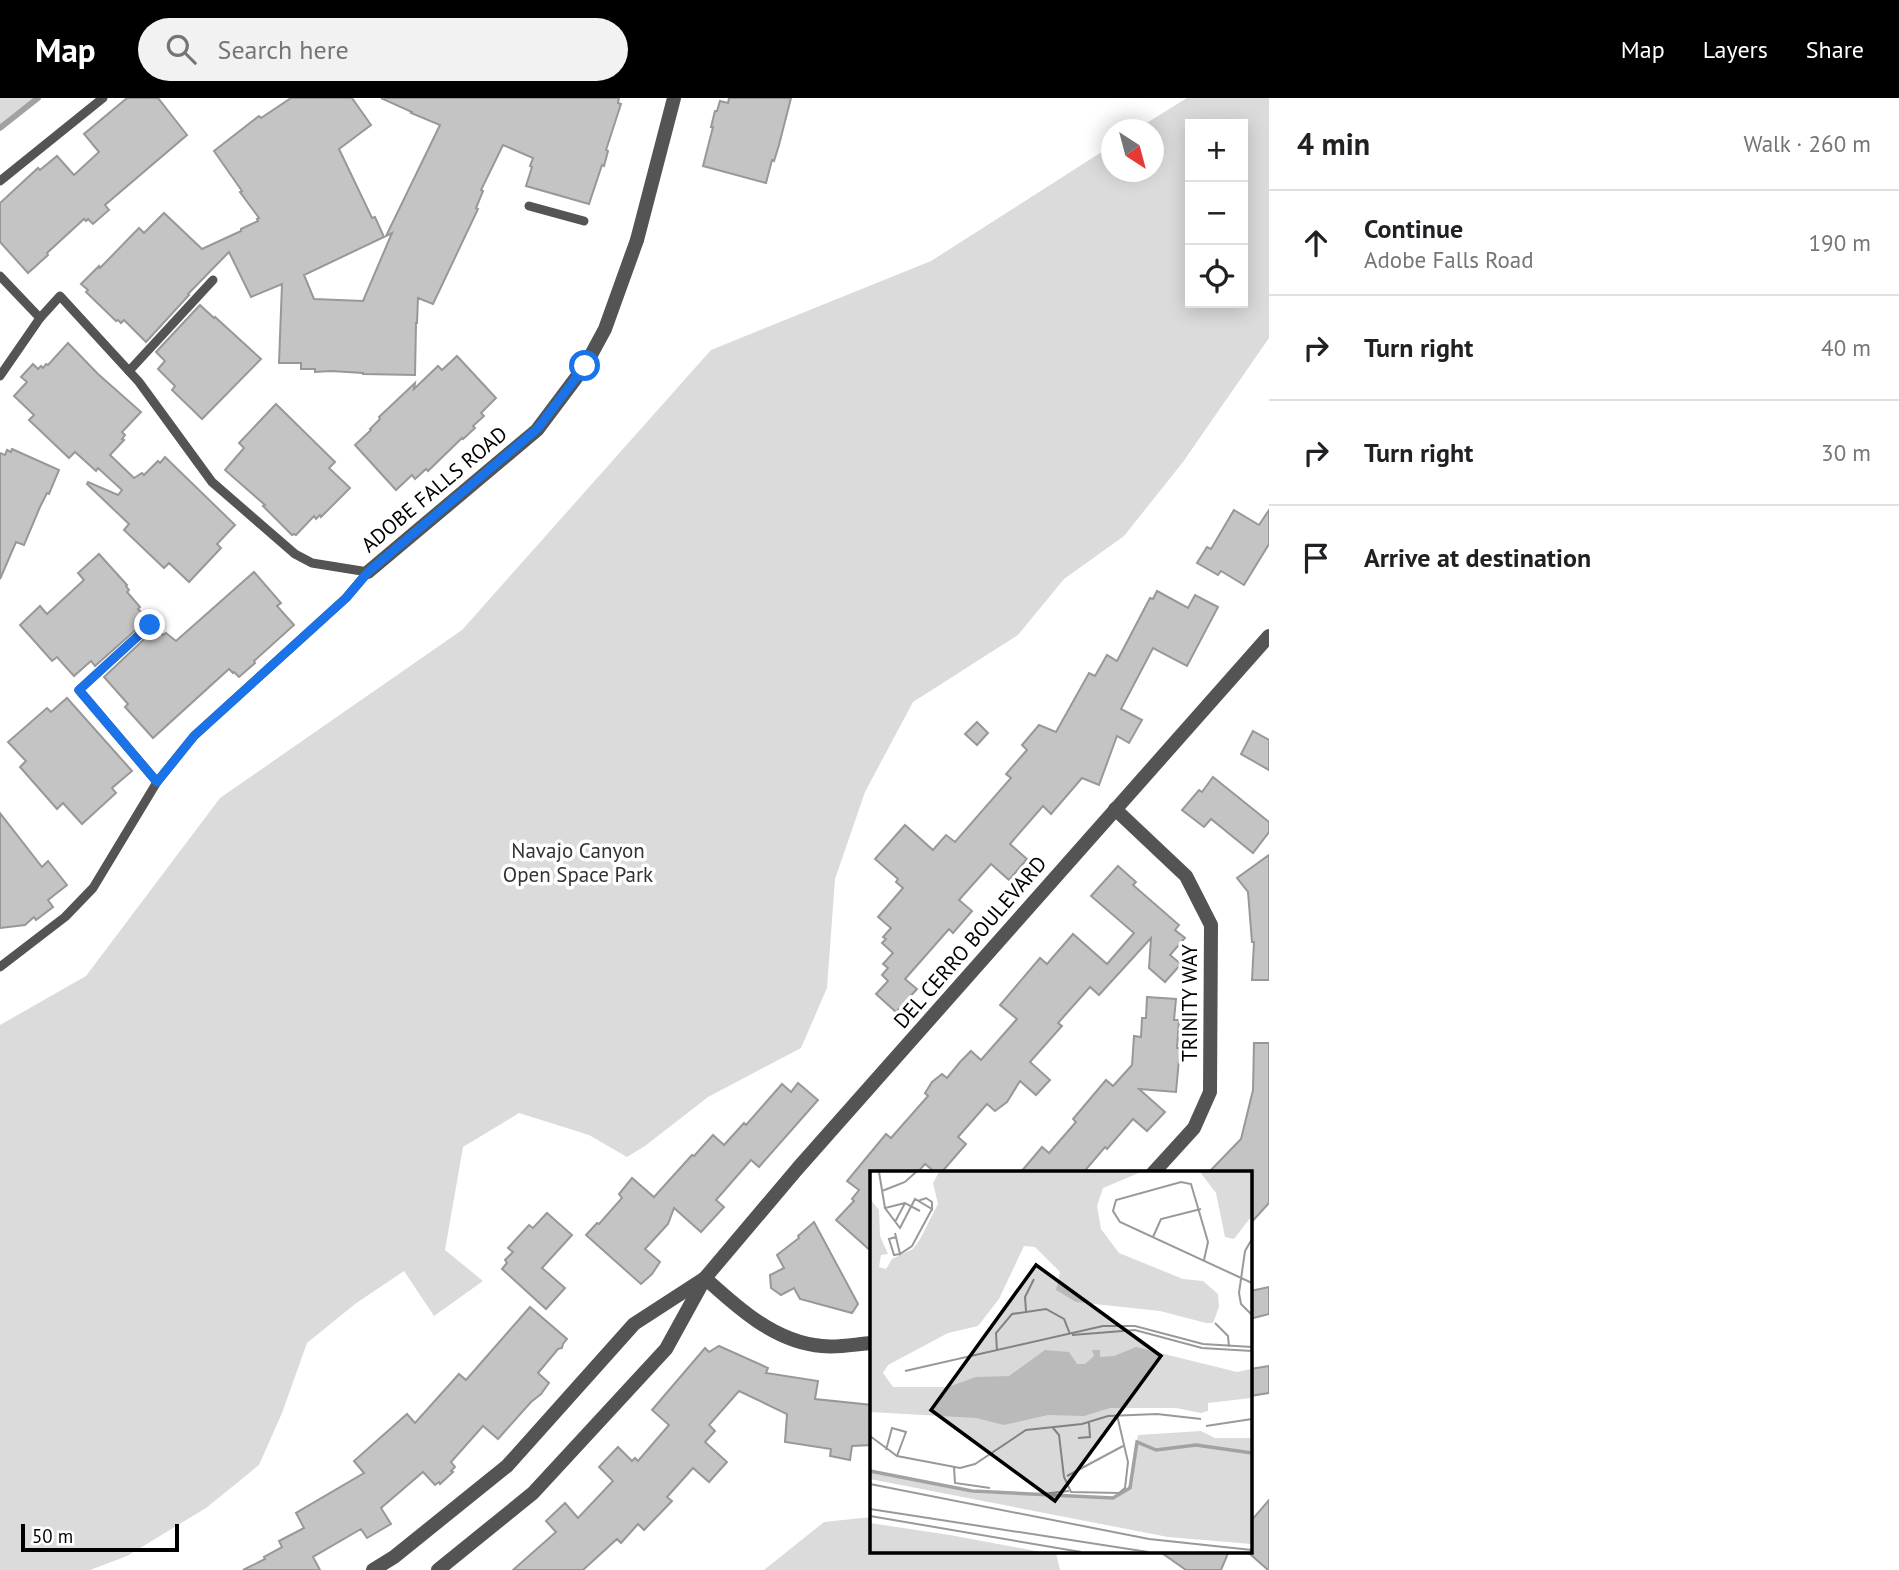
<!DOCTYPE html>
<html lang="en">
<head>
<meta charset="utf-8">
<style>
  body { margin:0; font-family:"PT Sans",sans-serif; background:#f2f2f2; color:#202124 }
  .controls { position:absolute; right:21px; top:21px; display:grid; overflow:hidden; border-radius:0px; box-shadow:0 4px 18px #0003 }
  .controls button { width:63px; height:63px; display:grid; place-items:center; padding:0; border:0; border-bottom:2px solid #e0e0e0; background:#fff; color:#202124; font:35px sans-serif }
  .compass { position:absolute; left:1101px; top:21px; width:63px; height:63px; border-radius:50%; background:#fff; box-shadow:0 4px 18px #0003; rotate:144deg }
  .scale { position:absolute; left:21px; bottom:18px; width:158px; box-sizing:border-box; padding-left:7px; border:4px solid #000; border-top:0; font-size:19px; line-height:24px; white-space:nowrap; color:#000; -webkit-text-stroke:5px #fff; paint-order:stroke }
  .stop { position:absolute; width:21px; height:21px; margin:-16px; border:5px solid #1a73e8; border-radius:50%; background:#fff }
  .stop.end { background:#1a73e8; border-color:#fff; box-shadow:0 2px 7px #0008 }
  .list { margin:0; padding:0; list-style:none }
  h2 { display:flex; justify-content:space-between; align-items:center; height:91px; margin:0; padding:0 28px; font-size:30px }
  h2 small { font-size:23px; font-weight:400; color:#757577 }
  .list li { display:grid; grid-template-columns:46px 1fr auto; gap:21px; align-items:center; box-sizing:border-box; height:105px; padding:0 28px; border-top:2px solid #e0e0e0 }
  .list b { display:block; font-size:26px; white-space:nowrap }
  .list p { margin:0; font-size:23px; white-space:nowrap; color:#757577 }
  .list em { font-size:23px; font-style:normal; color:#757577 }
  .icon { flex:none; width:38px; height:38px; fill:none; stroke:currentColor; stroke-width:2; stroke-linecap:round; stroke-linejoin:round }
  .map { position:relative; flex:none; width:1269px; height:1472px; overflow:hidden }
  header { display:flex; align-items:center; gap:42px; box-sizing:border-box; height:98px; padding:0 35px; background:#000; color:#fff }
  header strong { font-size:33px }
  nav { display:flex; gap:38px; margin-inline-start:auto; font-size:24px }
  .search { width:490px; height:63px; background:#f2f2f2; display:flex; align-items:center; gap:18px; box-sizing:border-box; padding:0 24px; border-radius:38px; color:#757577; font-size:26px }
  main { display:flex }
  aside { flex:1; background:#fff }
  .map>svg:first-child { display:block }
</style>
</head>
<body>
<header>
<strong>Map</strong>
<div class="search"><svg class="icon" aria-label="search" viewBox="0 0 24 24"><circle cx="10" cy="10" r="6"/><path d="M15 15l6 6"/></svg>Search here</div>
<nav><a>Map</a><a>Layers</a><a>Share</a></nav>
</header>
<main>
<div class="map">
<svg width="1269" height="1472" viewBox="0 0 1269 1472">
  <rect width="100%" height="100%" fill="#fff"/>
  <!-- green -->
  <g fill="#dbdbdb" fill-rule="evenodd">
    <polygon points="0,0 40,0 0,30"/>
    <path d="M1187,0H1269V240L1183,364L1124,438L1064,481L1018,537L913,604L865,694L835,781L827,890L801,950L708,999L645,1048L627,1059L589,1037L519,1015L463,1049L445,1152L483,1183L434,1218L404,1173L355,1206L307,1245L282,1315L259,1367L206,1410L127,1458L90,1472H0V927L86,878L220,700L462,532L711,252L931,163L1111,48L1112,74H1154V32L1137,31ZM1243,26V205H1190V26Z"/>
    <polygon points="872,1419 872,1453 1054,1453 1056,1455 1060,1472 764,1472 824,1424"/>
  </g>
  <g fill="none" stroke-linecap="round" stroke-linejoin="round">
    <!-- stream -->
    <polyline stroke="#a2a2a2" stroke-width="6" points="0,30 38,0"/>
  </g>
  <!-- building -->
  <g fill="#c4c4c4" stroke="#989898" stroke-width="2">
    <polygon points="127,0 158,0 187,37 105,107 109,112 93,126 88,121 86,123 84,121 47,155 48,157 28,175 0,144 0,105 38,70 40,72 57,58 74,77 99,54 84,36"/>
    <polygon points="291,0 352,0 371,27 339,51 372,120 375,119 384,139 304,177 314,201 363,203 392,135 386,138 440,27 411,15 412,14 381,0 619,0 618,5 621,6 606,52 608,53 604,68 602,67 589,106 526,88 532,69 530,68 533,60 503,47 481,92 483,93 476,110 478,111 433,206 418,200 417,225 416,225 415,277 363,276 363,275 331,273 315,274 315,271 301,271 301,265 279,265 282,186 251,199 229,154 188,196 189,197 146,244 124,222 121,225 118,222 116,223 86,194 88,192 81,186 99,168 100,170 139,130 144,135 164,115 202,151 241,133 241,131 258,123 257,121 259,120 240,94 242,93 214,53 259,18 261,20"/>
    <polygon points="729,0 791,0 779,47 774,63 772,62 766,85 703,68 713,29 711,29 715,13 717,13 720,3 728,5"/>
    <polygon points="200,207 214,220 215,219 261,261 202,321 172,292 175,288 158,271 165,263 156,254"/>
    <polygon points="68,245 98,276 141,314 122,334 125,337 122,341 124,342 110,357 134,380 142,375 144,377 158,363 160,365 165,359 235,427 217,446 221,450 189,484 169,465 164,470 124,432 129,426 87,386 88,384 118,397 122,392 98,370 96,373 75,354 69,360 29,322 34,317 14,298 27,284 21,279 33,266 38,271 41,268 43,270 46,266 48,267"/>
    <polygon points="457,258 496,300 481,315 484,318 473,328 475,330 463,341 462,340 428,373 426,371 415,381 412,377 396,392 355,347 371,332 370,331 380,321 379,319 415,285 414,291 438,268 442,272"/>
    <polygon points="276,306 335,364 329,370 350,390 321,419 320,417 316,421 314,418 296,437 294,436 292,437 263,408 265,407 225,372 244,350 239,345"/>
    <polygon points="12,351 59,372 49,396 47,395 40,409 24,447 16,444 0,481 0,355 5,357 7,352 11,354"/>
    <polygon points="1234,412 1259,427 1269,412 1269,446 1244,487 1221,473 1218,477 1197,465 1207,449 1211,451"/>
    <polygon points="99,456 127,487 126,488 129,492 127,494 140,509 138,511 148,521 95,568 91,563 74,578 57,559 52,563 20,527 40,508 47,516 84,482 78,475"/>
    <polygon points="254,474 281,505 277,508 294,527 254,563 255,565 239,579 234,574 233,575 229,571 153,640 125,609 128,606 104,579 156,530 163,537 166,535 176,543"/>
    <polygon points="1157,493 1188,510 1195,497 1218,509 1187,568 1153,550 1121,611 1142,622 1129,645 1117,638 1099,687 1082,680 1051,716 1043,708 1010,746 1027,761 1009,782 991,766 959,802 972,813 953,835 949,831 905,881 917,891 896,914 876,896 888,883 882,877 888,870 883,866 893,855 882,845 886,841 883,839 891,830 878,819 903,790 896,784 898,781 875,761 905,727 933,752 946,737 955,744 1011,680 1006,676 1027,652 1022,647 1039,627 1056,634 1089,575 1095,578 1107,557 1117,563 1150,500 1153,501"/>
    <polygon points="67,600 132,673 112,690 116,695 82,726 63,705 57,711 20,669 26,663 8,644 47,610 51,614"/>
    <polygon points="977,624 988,635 977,647 965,636"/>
    <polygon points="1253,633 1269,642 1269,672 1241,656"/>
    <polygon points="1213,679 1269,724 1269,734 1253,755 1211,721 1204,729 1182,712 1199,692 1202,694"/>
    <polygon points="0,715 42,769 48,763 67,787 48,802 53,809 36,822 34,819 25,827 0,830"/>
    <polygon points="1269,757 1269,882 1252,882 1254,844 1252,844 1248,794 1237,780"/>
    <polygon points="1118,768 1136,784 1133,787 1179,827 1175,832 1185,840 1170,857 1181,866 1165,884 1149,870 1151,840 1099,897 1090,889 1058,925 1062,928 1030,964 1050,982 1036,997 1020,983 1007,1004 995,1013 987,1006 958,1039 966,1046 941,1075 936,1075 925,1066 917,1075 872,1075 872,1154 836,1122 854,1103 852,1101 859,1092 847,1083 886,1036 891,1040 928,998 925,995 932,984 942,976 947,980 960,964 971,953 981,962 1017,921 1000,907 1040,860 1047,866 1073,836 1107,866 1134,835 1091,798"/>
    <polygon points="1147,899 1176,901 1174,922 1179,922 1177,950 1180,950 1176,994 1139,991 1165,1014 1147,1033 1133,1021 1107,1051 1105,1049 1083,1075 1020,1075 1042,1049 1049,1055 1076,1024 1073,1021 1106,982 1113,988 1132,967 1134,938 1141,939 1142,920 1146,920"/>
    <polygon points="1254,945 1269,945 1269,1105 1250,1126 1250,1075 1208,1075 1241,1041 1253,992"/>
    <polygon points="798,985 818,1002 759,1069 751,1062 716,1102 724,1109 701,1134 674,1110 668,1126 645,1151 660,1164 652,1176 641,1186 586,1137 597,1125 599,1126 622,1100 619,1096 632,1080 654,1099 692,1057 694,1058 713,1037 724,1047 744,1025 746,1027 782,986 791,994"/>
    <polygon points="547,1115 572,1137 542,1170 565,1190 546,1211 502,1171 507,1165 505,1162 513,1154 508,1150 529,1127 533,1130"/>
    <polygon points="814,1124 858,1206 852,1215 800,1201 794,1190 781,1197 771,1190 770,1177 784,1170 777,1157 799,1140 798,1138"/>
    <polygon points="1269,1189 1269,1216 1250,1221 1250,1193"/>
    <polygon points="530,1209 567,1241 563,1246 562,1250 558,1251 538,1275 549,1285 541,1296 531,1304 498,1341 483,1328 451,1364 455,1369 451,1373 453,1374 440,1386 439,1384 435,1387 423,1374 381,1410 391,1426 367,1440 361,1431 313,1459 320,1472 243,1472 265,1461 264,1459 282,1449 279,1443 304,1430 296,1415 364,1375 354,1363 407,1316 415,1325 459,1276 466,1282"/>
    <polygon points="719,1248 768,1270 766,1275 818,1283 815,1301 872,1307 872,1347 852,1348 850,1362 830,1358 831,1351 785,1344 787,1316 739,1293 709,1327 715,1333 705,1344 727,1364 709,1384 693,1370 667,1399 672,1403 644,1432 638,1426 621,1445 617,1441 583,1472 513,1472 556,1434 546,1423 565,1405 578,1420 613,1383 599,1369 618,1349 632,1363 635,1360 638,1363 669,1327 652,1312 705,1250 709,1254"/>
    <polygon points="1269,1268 1269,1295 1250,1298 1250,1271"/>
    <polygon points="1269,1402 1269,1472 1268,1472 1250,1456 1250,1424"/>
    <polygon points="1159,1453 1229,1453 1221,1472 1186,1472"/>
  </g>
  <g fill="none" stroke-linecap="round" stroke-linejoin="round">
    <!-- service -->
    <g stroke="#545454" stroke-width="9">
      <polyline points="0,83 103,0"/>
      <polyline points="529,108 584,123"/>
      <polyline points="0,178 40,220 60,198 139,284 212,384 295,456 312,465 368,474"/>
      <polyline points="129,273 213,182"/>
      <polyline points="0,278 40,220"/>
      <polyline points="150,527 79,592 157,684"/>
      <polyline points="0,869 65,819 93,790 157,684 194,638 346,500 368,474"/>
    </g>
    <!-- minor -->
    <g stroke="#545454" stroke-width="14">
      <polyline points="368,474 537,332 585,268 605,231 637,142"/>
      <polyline points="1115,711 1186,778 1211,827 1210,994 1194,1030 1153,1075"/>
      <path d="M872,1245C856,1246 838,1250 822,1248C775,1244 738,1210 705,1180L798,1070L1269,538"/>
    </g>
    <!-- tertiary -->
    <g stroke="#545454" stroke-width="14">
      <polyline points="637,142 674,0"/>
      <polyline points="373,1472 394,1459 507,1368 634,1226 705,1180"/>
      <polyline points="438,1472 533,1395 666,1251 704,1182"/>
    </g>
  </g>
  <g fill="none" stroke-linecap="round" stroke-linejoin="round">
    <!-- route -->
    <polyline stroke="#1a73e8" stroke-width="9" points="150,527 79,592 157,684 194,638 346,500 368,474 537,331 585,268"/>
  </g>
  <g text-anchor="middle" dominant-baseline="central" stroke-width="7" stroke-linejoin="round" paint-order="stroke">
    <!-- street labels -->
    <g font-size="21" fill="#000" stroke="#fff">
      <text transform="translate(434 391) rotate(-40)">ADOBE FALLS ROAD</text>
      <text transform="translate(970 844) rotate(-49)">DEL CERRO BOULEVARD</text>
      <text transform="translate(1189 905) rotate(-90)">TRINITY WAY</text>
    </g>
    <!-- park labels -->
    <g font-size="21" fill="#323232" stroke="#fff">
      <text x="578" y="752">Navajo Canyon<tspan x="578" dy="24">Open Space Park</tspan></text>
    </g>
  </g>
  <!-- overview -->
  <g transform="translate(870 1073)">
    <rect width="382" height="382" fill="#fff"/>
    <path d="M69,1H271L233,17L227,35L231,58L249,82L313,108L333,110L348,123L349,136L343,152H336L290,140L206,131L186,119L190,101L165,76L154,75L129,128L108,155L78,162L18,194L13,202L23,216H78L106,206L139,205L175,179L199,181L207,193H215L224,185L222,179H230V186L244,185L266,176L367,201L381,198V227L338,232V240L331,242L306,237H240L214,245L178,244L134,254L106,247L0,241V28L9,39L10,65L18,83L11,84L9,96L16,98L22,88L43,78L50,68L68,33L63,12ZM330,1H381V46L364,68L355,66L346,22ZM331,260L345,267H381V373L298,366L0,308V300L103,322L243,327L258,318L268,264ZM0,352L80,364L171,381H0Z" fill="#dbdbdb"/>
    <path fill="none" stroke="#a2a2a2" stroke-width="3.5" d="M0,300L102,320L243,327L260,317L267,271L286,279L326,274L382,282"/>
    <path fill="none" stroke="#999" stroke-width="2" d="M9,1L15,37M12,20L35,11L46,1M35,32L15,37L30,57L45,28L62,38V31L56,27L48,30M25,51L35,32L50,40M25,62L30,83L42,75L62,38M26,66L19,68L24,84L30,83M283,66L291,48L331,38M382,68L375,80L369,122L371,133L382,144M334,89L338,71L321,13L311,11L246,29L243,40L250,51L382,112M156,140L155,126L164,108M345,152L358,165L359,176M202,164L265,159L332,177L382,180M127,180L126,162L142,143L176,138L194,148L200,163M35,200L233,155H265L333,173L382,176M336,255L382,248M183,257L189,264L194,306L201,321L249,322L255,317L258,291L247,244M0,265L27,285L90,297L105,293L156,259L212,253L238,245L287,243L331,248M208,267L220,266L219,252M16,279L22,257L36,261L27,285M84,296L85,312L120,317M197,305L253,275M0,313L279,368L382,379M171,323L199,320M0,338L278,381M0,345L211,381"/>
    <path fill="#000" fill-opacity="0.15" stroke="#000" stroke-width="3.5" d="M166,94L291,185L185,330L61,239Z"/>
    <rect width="382" height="382" fill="none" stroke="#000" stroke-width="3.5"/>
  </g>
</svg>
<div class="controls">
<button>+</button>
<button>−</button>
<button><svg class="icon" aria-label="locate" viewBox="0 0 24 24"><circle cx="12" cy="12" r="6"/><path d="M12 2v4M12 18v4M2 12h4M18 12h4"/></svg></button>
</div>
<svg class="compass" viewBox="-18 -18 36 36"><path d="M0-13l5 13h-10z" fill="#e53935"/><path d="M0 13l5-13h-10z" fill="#757577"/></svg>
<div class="scale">50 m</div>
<div class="stop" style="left:585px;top:268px"></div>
<div class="stop end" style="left:150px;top:527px"></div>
</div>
<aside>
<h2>4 min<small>Walk · 260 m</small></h2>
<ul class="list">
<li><svg class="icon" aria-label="ahead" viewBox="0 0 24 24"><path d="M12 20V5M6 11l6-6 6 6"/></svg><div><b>Continue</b><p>Adobe Falls Road</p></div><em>190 m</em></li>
<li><svg class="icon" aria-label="right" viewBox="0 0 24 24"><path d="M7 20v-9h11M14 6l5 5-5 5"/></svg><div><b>Turn right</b></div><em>40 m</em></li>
<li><svg class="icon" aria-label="right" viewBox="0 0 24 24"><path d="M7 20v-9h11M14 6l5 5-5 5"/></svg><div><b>Turn right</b></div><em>30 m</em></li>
<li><svg class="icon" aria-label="arrive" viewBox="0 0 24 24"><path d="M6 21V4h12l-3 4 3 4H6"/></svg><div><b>Arrive at destination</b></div></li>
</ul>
</aside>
</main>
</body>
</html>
